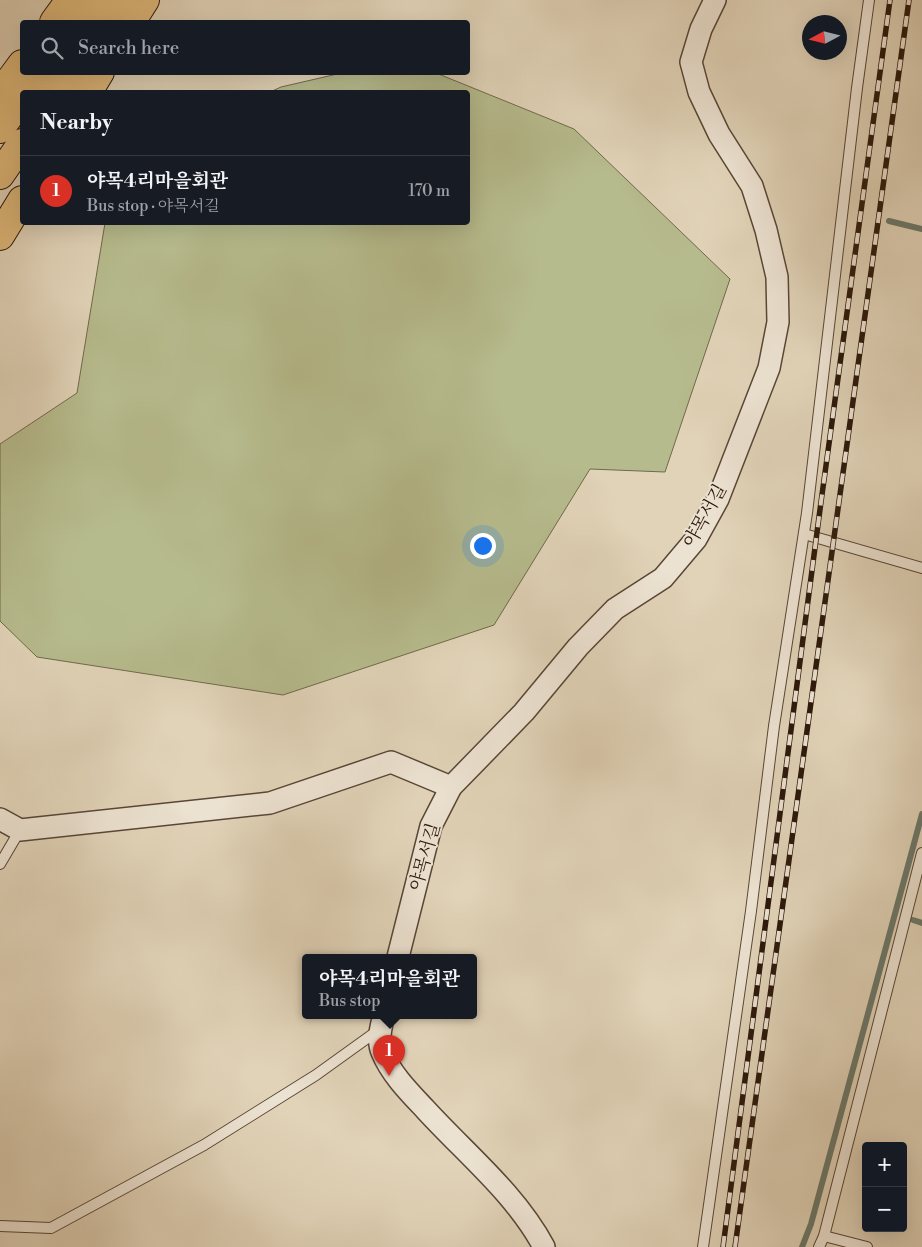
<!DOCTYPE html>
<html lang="en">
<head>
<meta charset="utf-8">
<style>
  body { margin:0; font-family:"Libre Bodoni","Noto Serif KR",serif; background:#242831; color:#f1f3f6 }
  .controls { position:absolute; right:15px; bottom:15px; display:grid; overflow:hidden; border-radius:5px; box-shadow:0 5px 20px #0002 }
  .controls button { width:45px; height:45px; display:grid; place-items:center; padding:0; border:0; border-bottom:1px solid #363941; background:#171b24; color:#f1f3f6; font:25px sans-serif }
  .compass { position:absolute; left:802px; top:15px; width:45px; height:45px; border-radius:50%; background:#171b24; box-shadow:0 5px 20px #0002; rotate:263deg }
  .you { position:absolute; left:482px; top:545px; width:18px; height:18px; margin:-12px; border:4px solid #fff; border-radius:50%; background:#1a73e8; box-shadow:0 0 0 8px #1a73e833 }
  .badge { display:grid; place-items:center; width:32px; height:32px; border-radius:50%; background:#d93025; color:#fff; font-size:16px; font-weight:700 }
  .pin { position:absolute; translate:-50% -41px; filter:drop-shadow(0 1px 2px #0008) }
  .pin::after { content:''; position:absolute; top:26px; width:18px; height:15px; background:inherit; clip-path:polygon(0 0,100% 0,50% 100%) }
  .popup { position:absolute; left:302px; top:954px; width:175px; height:65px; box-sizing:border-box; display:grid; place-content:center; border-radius:5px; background:#171b24; filter:drop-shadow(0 1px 4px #0005); font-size:16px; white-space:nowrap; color:#9ea1a6 }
  .popup b { font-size:19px; color:#f1f3f6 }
  .popup::after { content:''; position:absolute; left:50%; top:100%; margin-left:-10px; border:10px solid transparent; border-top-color:#171b24 }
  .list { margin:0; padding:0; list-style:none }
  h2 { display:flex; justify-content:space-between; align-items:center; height:65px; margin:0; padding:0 20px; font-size:21px }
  h2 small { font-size:16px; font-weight:400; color:#9ea1a6 }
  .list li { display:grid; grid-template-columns:32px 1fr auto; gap:15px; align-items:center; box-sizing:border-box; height:70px; padding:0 20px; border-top:1px solid #363941 }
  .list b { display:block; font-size:19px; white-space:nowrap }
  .list p { margin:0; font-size:16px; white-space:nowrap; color:#9ea1a6 }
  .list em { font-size:16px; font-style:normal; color:#9ea1a6 }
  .icon { flex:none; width:28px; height:28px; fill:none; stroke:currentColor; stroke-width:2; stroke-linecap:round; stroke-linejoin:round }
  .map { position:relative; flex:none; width:922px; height:1247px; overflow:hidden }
  .search { position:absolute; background:#171b24; box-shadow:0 5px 20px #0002; left:20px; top:20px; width:450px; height:55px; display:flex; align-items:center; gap:12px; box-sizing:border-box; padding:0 18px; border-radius:5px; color:#9ea1a6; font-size:19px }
  .panel { position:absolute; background:#171b24; box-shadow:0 5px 20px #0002; left:20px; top:90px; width:450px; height:135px; border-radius:5px }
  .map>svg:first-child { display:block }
</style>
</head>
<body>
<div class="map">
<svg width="922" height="1247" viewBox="0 0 922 1247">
  <rect width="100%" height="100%" fill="#e1d3b8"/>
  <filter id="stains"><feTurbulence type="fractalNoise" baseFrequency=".004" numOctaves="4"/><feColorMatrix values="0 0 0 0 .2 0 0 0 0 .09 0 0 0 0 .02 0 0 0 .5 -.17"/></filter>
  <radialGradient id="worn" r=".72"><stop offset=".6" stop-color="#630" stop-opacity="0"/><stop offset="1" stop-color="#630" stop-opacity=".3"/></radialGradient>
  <!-- green -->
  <polygon fill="#b6bb8d" stroke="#70694c" points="346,72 436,73 574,129 730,279 665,472 590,469 494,625 283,695 37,657 0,621 0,444 77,393 105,223 468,222 468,92 270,92 281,87"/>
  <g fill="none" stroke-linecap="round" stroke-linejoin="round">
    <!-- stream -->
    <g stroke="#6b786a" stroke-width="6">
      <polyline points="889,221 922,229"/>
      <polyline points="913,920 922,923"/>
      <polyline points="802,1247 811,1224 922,814"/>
    </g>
    <!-- lane casing -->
    <g stroke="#584636" stroke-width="12">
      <g id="lane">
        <polyline points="804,534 922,568"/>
        <polyline points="0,864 20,830"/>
        <polyline points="0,1226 51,1228 204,1145 316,1075 380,1029"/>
        <polyline points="824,1236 867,1247"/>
        <polyline points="703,1247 751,911 774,726 807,513 857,88 869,0"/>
        <polyline points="819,1247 824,1236 922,853"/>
      </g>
    </g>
    <!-- street casing -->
    <g stroke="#584636" stroke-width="24">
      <g id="street">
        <polyline points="0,819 20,830 270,803 391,762 451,787"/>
        <polyline points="398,957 431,826 451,787 524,712 578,647 615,609 663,578 696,539 718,499 769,368 778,322 777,277 766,230 752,186 719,134 699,92 691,62 701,29 715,0"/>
        <path d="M384,1015C381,1026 377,1041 382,1052C391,1074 409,1092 425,1109C466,1154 515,1193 544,1247"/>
      </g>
    </g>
    <!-- primary casing -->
    <g stroke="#2b170a" stroke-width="30">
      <g id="primary">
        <polyline points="54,22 70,0"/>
        <polyline points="77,22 93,0"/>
        <polyline points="106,22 122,0"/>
        <polyline points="131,22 145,0"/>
        <polyline points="27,92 41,72"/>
        <polyline points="57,92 71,72"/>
        <polyline points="88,92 100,72"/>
        <polyline points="0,94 22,64"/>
        <polyline points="0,129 22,98"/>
        <polyline points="0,175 22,143"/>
        <polyline points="0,236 22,200"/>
      </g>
    </g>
    <!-- lane -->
    <use href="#lane" stroke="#ece2d1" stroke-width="10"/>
    <!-- street -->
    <use href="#street" stroke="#ece2d1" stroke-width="21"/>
    <!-- primary -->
    <use href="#primary" stroke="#e0ba7c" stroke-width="28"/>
    <!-- rail casing -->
    <g stroke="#2b170a" stroke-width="5.5">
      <g id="rail">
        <polyline points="723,1247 821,502 890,0"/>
        <polyline points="735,1247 909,0"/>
      </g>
    </g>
    <!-- rail -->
    <use href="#rail" stroke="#ece2d1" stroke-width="4" stroke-dasharray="11" stroke-linecap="butt"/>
  </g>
  <g text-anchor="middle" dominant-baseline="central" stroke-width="4" stroke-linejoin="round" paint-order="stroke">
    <!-- street labels -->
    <g font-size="18" fill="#2b170a" stroke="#ece2d1">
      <text transform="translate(705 516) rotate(-61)">야목서길</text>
      <text transform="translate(425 857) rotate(-74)">야목서길</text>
    </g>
  </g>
  <rect width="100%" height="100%" filter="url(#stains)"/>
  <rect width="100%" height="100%" fill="url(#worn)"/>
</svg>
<div class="controls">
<button>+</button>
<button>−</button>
</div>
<svg class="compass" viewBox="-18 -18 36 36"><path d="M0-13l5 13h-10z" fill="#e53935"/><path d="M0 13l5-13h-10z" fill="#9ea1a6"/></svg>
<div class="you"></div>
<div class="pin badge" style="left:389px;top:1076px">1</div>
<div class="popup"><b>야목4리마을회관</b>Bus stop</div>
<div class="search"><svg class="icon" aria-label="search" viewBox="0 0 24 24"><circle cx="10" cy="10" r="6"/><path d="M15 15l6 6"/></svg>Search here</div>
<section class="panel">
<h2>Nearby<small></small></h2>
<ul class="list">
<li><span class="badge">1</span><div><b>야목4리마을회관</b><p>Bus stop · 야목서길</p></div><em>170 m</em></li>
</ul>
</section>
</div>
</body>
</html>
